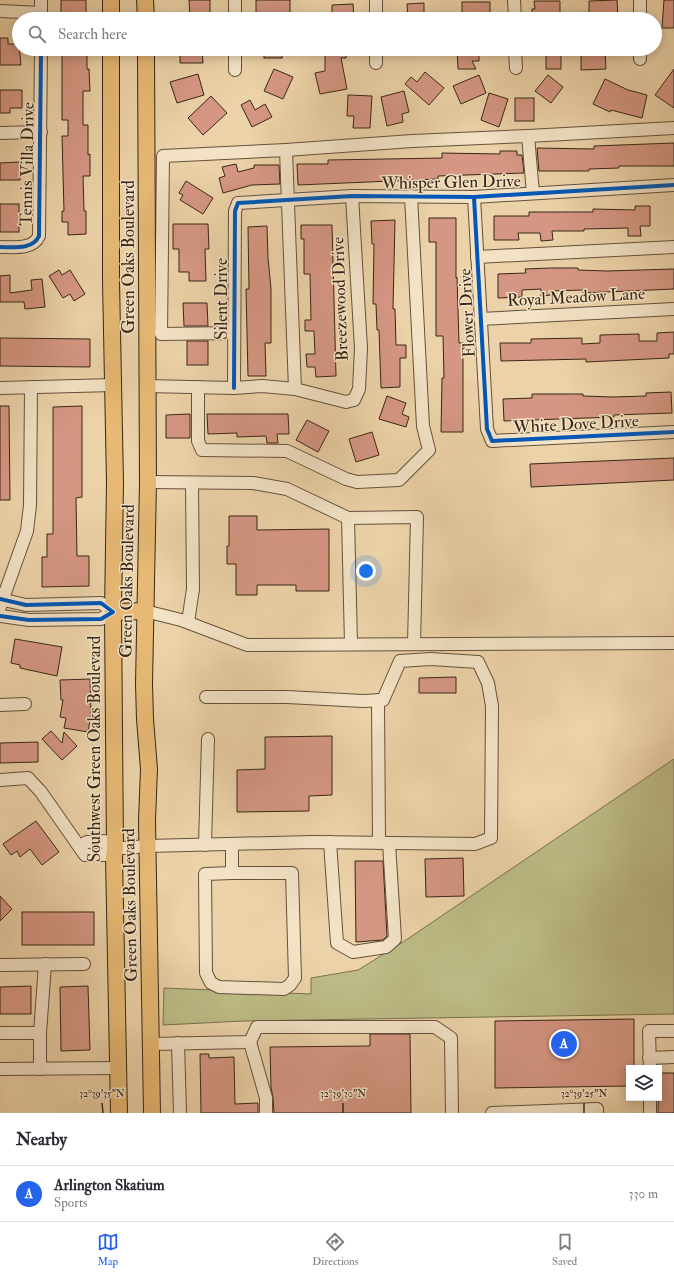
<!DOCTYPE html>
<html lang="en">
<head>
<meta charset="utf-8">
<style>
  body { margin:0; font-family:"IM FELL Double Pica",serif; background:#f2f2f3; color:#2b2b33 }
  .controls { position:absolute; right:12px; bottom:12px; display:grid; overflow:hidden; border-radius:0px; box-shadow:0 2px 10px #0003 }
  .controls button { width:36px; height:36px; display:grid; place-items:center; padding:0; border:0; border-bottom:1px solid #e1e1e2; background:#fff; color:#2b2b33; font:20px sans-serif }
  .you { position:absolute; left:366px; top:571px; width:14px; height:14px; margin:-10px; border:3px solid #fff; border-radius:50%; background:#1a73e8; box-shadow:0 0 0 6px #1a73e833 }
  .badge { display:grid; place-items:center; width:26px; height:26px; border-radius:50%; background:#2563eb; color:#fff; font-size:13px; font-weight:700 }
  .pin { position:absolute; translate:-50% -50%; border:2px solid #fff; box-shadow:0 1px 4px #0006 }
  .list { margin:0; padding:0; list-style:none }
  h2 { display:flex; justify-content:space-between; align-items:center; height:52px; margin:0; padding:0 16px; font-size:17px }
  h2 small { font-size:13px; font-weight:400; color:#7c7c81 }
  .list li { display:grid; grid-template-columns:26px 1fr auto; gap:12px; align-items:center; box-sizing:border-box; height:56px; padding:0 16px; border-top:1px solid #e1e1e2 }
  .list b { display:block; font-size:15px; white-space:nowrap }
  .list p { margin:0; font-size:13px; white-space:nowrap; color:#7c7c81 }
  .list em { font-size:13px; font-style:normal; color:#7c7c81 }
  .icon { flex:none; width:22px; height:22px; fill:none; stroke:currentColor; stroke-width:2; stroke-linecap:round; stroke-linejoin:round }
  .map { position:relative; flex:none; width:674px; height:1113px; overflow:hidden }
  .search { position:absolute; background:#fff; box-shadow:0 2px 10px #0003; left:12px; right:12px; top:12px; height:44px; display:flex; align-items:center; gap:10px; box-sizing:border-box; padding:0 14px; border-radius:22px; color:#7c7c81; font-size:15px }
  .sheet { height:108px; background:#fff }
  nav { display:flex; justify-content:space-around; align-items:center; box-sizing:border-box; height:56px; border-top:1px solid #e1e1e2; background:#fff; font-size:11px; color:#7c7c81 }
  nav a { display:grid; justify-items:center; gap:2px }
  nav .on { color:#2563eb }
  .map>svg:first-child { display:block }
</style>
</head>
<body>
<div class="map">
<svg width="674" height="1113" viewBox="0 0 674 1113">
  <rect width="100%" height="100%" fill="#ecd2a8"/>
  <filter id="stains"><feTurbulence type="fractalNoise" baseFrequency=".005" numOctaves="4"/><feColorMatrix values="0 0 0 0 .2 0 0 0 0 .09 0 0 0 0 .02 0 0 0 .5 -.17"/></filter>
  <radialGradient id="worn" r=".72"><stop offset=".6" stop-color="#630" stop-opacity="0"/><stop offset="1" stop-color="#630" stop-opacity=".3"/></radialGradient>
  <!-- green -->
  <polygon fill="#bcbb85" stroke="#7a704e" points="674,759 674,1014 244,1021 163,1025 164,988 311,994 311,978 358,970 403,942"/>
  <!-- building -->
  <g fill="#d59783" stroke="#382616">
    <rect x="61" y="0" width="25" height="19"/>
    <polygon points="189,0 210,0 210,19 190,19"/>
    <rect x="256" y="0" width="34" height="19"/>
    <polygon points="617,0 618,19 589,19 589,1"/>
    <polygon points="664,0 674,0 674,28 662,28"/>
    <polygon points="534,1 560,1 560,19 532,19 532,9 535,9"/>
    <rect x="462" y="2" width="28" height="17"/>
    <polygon points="424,3 424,19 408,19 407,4"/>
    <polygon points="353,4 354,19 332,19 332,5"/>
    <polygon points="0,38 8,38 8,44 19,44 21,65 0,65"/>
    <polygon points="62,49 87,49 87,69 89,69 90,91 83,91 83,125 88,125 88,155 90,154 90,176 83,176 84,211 86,211 86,234 68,235 68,222 62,222 62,211 64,211 62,136 68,136 68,120 62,120"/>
    <polygon points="180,49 202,49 203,63 180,63"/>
    <rect x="264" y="49" width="18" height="9"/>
    <polygon points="325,49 346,49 346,58 341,58 347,89 320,94 315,73 325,71"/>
    <polygon points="457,49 479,49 479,61 472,61 476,69 458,69"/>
    <rect x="546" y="49" width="15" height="20"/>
    <polygon points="581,49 605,49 606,69 581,70"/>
    <polygon points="274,69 293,77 283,99 264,91"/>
    <polygon points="674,69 674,108 655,95"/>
    <polygon points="425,72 444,88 429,105 405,84 411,77 417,82"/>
    <polygon points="198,74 204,95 177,103 170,82"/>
    <polygon points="479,75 486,93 461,104 453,86"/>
    <polygon points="548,75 563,87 551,103 535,91"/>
    <polygon points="605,79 628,90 647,95 642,118 611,110 610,112 593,104"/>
    <polygon points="0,90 22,90 22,108 10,108 10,113 0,113"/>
    <polygon points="404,91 409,112 402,114 403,122 387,126 381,97"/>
    <polygon points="489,93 508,99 499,127 481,120"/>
    <polygon points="348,95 372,96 370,128 353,128 354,116 347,116"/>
    <polygon points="211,96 227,113 203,135 188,118"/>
    <rect x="515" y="98" width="19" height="23"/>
    <polygon points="250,100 255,110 265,104 272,117 252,127 241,105"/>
    <polygon points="674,143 674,166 619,166 619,168 589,169 589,171 539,171 537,148 594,149 594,146"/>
    <polygon points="500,151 517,151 517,155 522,155 524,173 438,176 438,179 298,185 297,164 328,164 328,160 442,158 442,153 500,154"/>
    <polygon points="20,162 20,180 0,180 0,163"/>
    <polygon points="236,164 238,172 254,168 254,165 279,165 280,184 252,185 223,193 219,178 225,176 222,167"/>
    <polygon points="186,181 213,198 203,214 180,200 183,195 179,193"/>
    <rect x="0" y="204" width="19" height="28"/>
    <polygon points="635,206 650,206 650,226 640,226 641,236 628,236 628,228 584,229 584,231 552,231 553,240 541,241 540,233 518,233 519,240 494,240 494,216 529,216 529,212 593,212 593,209 635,210"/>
    <polygon points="429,218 456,218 456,278 457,277 459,343 463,343 463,432 441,432 442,378 444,378 443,336 436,336 436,242 429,242"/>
    <polygon points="395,220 393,309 395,309 396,345 406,345 406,358 400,358 400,387 381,388 379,330 377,330 376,304 373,304 374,244 372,244 371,221"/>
    <polygon points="173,224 208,224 209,249 205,249 206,281 189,281 189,272 179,272 179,249 173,249"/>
    <polygon points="301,225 332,225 336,376 316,377 315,367 307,367 306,354 315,354 314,331 305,331 305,320 311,320 310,274 304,274 304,239 301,239"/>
    <polygon points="267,226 268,258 271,289 271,343 265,343 266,376 248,376 246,289 249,289 248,227"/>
    <polygon points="550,268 578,268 578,270 607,271 674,269 674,289 583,293 583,290 551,291 551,295 541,296 541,289 522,290 522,297 498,298 498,274 526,273 525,269"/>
    <polygon points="59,270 62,275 70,270 85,294 74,301 70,294 63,298 49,276"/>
    <polygon points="10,275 10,293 32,290 31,280 42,279 45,307 25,309 24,302 0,302 0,276"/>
    <polygon points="183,303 207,303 208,326 184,326"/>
    <polygon points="674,332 674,354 669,354 669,358 586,362 586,359 501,361 500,343 531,343 531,339 582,338 582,344 600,343 600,335 639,334 639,341 657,341 657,333"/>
    <polygon points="0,338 90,339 90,367 0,366"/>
    <rect x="187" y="341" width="21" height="24"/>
    <polygon points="671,392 672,413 614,415 614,417 504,421 503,399 532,398 532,394 583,394 583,396 613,397 646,396 646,393"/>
    <polygon points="387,396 406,403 402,414 409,417 406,427 379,419"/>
    <polygon points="0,406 9,406 10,500 0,500"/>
    <polygon points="82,406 82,497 76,498 77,556 89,556 89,586 42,587 42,557 47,557 47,534 53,534 53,407"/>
    <polygon points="190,414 190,438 166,438 166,415"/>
    <polygon points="207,414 288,414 289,434 277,434 278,443 267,443 266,436 237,437 237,433 208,434"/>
    <polygon points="307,420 329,431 318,452 296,440"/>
    <polygon points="372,432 379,455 356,462 349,439"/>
    <polygon points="674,458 674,480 531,487 530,464"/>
    <polygon points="229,516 257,516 257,530 329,529 329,591 296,591 296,585 257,585 257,595 236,595 236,564 227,564 227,546 229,546"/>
    <polygon points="15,639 62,647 57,676 20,668 20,665 11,663"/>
    <polygon points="456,677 456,693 419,693 419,678"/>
    <polygon points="90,679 91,713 88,732 64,728 66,718 60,717 63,700 61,700 60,680"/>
    <polygon points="51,731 62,743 64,732 77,746 62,760 42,739"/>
    <polygon points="332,736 332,795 309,796 309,811 237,812 237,770 265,769 265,737"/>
    <polygon points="38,742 38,762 0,763 0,743"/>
    <polygon points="36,821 59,852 42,865 30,849 20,857 17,851 11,855 3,844"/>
    <polygon points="463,858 464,896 426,897 425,859"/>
    <polygon points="355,861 383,861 387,936 383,940 356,942"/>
    <polygon points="0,896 12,909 0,921"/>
    <rect x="22" y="912" width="72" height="33"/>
    <polygon points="31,986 31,1014 0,1014 0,987"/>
    <polygon points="88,986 90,1050 61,1051 60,987"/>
    <polygon points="634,1019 634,1068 629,1068 629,1086 495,1088 495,1021"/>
    <polygon points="370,1034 410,1034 411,1113 274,1113 273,1098 271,1087 270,1047 370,1046"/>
    <polygon points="200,1054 209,1054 209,1058 234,1057 235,1104 258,1103 258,1113 201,1113"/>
    <polygon points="659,1073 674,1073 674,1113 658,1113"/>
  </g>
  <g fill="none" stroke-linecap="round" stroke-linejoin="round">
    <!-- minor casing -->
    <g stroke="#65513a" stroke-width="14">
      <g id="minor">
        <polyline points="41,0 41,19"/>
        <polyline points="235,0 235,19"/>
        <polyline points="514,0 515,19"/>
        <polyline points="640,0 640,19"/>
        <polyline points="0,11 41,13"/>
        <polyline points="376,19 376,0"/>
        <polyline points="235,49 235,70"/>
        <polyline points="515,49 516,68"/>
        <polyline points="640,49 640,59"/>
        <polyline points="376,63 376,49"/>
        <polyline points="0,133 41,132"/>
        <polyline points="286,150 412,141 528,136"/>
        <polyline points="533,193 528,136 674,128"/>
        <polyline points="474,197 487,429 492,441 674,432"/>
        <path d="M0,247C13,247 33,250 39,236L41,49"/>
        <polyline points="477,257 674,247"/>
        <polyline points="480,319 674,309"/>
        <polyline points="234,333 161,334 163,156 286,150 295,389"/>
        <polyline points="147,386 234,388 262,386 295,389 346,402 354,400 359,389 361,348 352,196"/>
        <polyline points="198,387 198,441 202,450 287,451 346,479 357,482 399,480 429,450 423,426 411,196"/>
        <polyline points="0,388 113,385"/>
        <polyline points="234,388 235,211 238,203 352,196 474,197 674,185"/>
        <polyline points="148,482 253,483 287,489 348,518 417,517 414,644"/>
        <polyline points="348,518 351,644"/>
        <polyline points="0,599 26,605 101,603 113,612 101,619 29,620 0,616"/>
        <polyline points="0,607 27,531 30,505 31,387"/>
        <polyline points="145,611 181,620 247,645 674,643"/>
        <polyline points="188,622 193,589 192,483"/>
        <polyline points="378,700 379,843"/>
        <polyline points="0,705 25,704"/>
        <polyline points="0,780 28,778 41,792 85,855 105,855 110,849 148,846 312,842 475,844 491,838 492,706 488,683 478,662 431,659 400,661 383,700 363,701 287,697 206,697"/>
        <polyline points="330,842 337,943 353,952 386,947 395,939 389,843"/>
        <polyline points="205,845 208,739"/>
        <polyline points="80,846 87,842 104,841 110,849"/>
        <polyline points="232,873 292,873 295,978 290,985 284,989 219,987 211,983 206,973 205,874 232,873 232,845"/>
        <polyline points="0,965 84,964"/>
        <polyline points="0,1033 40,1033 40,1069"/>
        <polyline points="40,1033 45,964"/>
        <polyline points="250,1042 266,1098 266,1113"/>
        <polyline points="178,1043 180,1113"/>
        <polyline points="151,1044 250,1042 257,1027 435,1027 451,1038 452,1113"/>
        <polyline points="649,1058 674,1057"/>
        <polyline points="650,1068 649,1031 674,1031"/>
        <polyline points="0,1069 118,1068"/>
        <polyline points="650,1098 650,1113"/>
        <polyline points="492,1113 597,1109 597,1113"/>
      </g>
    </g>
    <!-- major casing -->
    <g stroke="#382616" stroke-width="18">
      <g id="major">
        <polyline points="111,0 111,19"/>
        <polyline points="145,0 146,19"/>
        <polyline points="111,49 111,281 115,482 113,612 115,848 114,857 119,1113"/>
        <polyline points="146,49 148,482 144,684 145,719 149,769 147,820 152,1113"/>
        <polyline points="113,612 145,611"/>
      </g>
    </g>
    <!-- minor -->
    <use href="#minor" stroke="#f3e2c6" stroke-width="12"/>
    <!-- major -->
    <use href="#major" stroke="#e6b974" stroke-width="16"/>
    <!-- cycleway casing -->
    <g stroke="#f3e2c6" stroke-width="6">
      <g id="cycleway">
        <polyline points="474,197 487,429 492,441 674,432"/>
        <path d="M0,247C13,247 33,250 39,236L41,49"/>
        <polyline points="234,388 235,211 238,203 352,196 474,197 674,185"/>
        <polyline points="0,599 26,605 101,603 113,612 101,619 29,620 0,616"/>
      </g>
    </g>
    <!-- cycleway -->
    <use href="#cycleway" stroke="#0057b8" stroke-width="4"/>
  </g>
  <!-- ticks -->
  <path fill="none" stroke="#382616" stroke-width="1.5" d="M102,1103L103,1113M343,1103V1113M584,1103V1113"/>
  <g text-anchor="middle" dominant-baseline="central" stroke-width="3" stroke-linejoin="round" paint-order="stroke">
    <!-- street labels -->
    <g font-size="17" fill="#382616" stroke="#f3e2c6">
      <text transform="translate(27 164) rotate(-89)">Tennis Villa Drive</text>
      <text transform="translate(451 182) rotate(-1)">Whisper Glen Drive</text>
      <text transform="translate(128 257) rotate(-90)">Green Oaks Boulevard</text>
      <text transform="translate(576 297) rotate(-3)">Royal Meadow Lane</text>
      <text transform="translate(221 299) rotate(-90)">Silent Drive</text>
      <text transform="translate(340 299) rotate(-92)">Breezewood Drive</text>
      <text transform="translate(467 313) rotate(-93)">Flower Drive</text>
      <text transform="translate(576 424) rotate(-3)">White Dove Drive</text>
      <text transform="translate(127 581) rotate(-89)">Green Oaks Boulevard</text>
      <text transform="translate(94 749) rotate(-90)">Southwest Green Oaks Boulevard</text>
      <text transform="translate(130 905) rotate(-91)">Green Oaks Boulevard</text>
    </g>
  </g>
  <g font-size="10" text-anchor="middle" fill="#382616" stroke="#f3e2c6" stroke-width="3" stroke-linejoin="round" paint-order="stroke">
    <text x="102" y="1097">32°39'35"N</text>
    <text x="343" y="1097">32°39'30"N</text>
    <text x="584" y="1097">32°39'25"N</text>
  </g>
  <rect width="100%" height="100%" filter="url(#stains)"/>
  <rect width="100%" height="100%" fill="url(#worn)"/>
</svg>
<div class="controls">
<button><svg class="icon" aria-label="layers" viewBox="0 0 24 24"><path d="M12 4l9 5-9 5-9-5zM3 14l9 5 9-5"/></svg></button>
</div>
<div class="you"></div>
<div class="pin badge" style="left:564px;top:1044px">A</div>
<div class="search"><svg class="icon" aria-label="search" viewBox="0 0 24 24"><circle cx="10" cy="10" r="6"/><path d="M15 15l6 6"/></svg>Search here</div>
</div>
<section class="sheet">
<h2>Nearby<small></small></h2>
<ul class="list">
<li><span class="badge">A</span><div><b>Arlington Skatium</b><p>Sports</p></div><em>330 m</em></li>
</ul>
</section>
<nav>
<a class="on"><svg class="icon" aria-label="map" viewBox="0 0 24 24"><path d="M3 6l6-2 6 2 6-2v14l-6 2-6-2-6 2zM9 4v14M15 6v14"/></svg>Map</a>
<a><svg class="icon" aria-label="directions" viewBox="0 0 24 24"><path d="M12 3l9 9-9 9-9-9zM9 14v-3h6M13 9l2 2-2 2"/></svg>Directions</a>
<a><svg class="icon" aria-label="saved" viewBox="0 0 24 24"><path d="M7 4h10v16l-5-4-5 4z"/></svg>Saved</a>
</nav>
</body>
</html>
